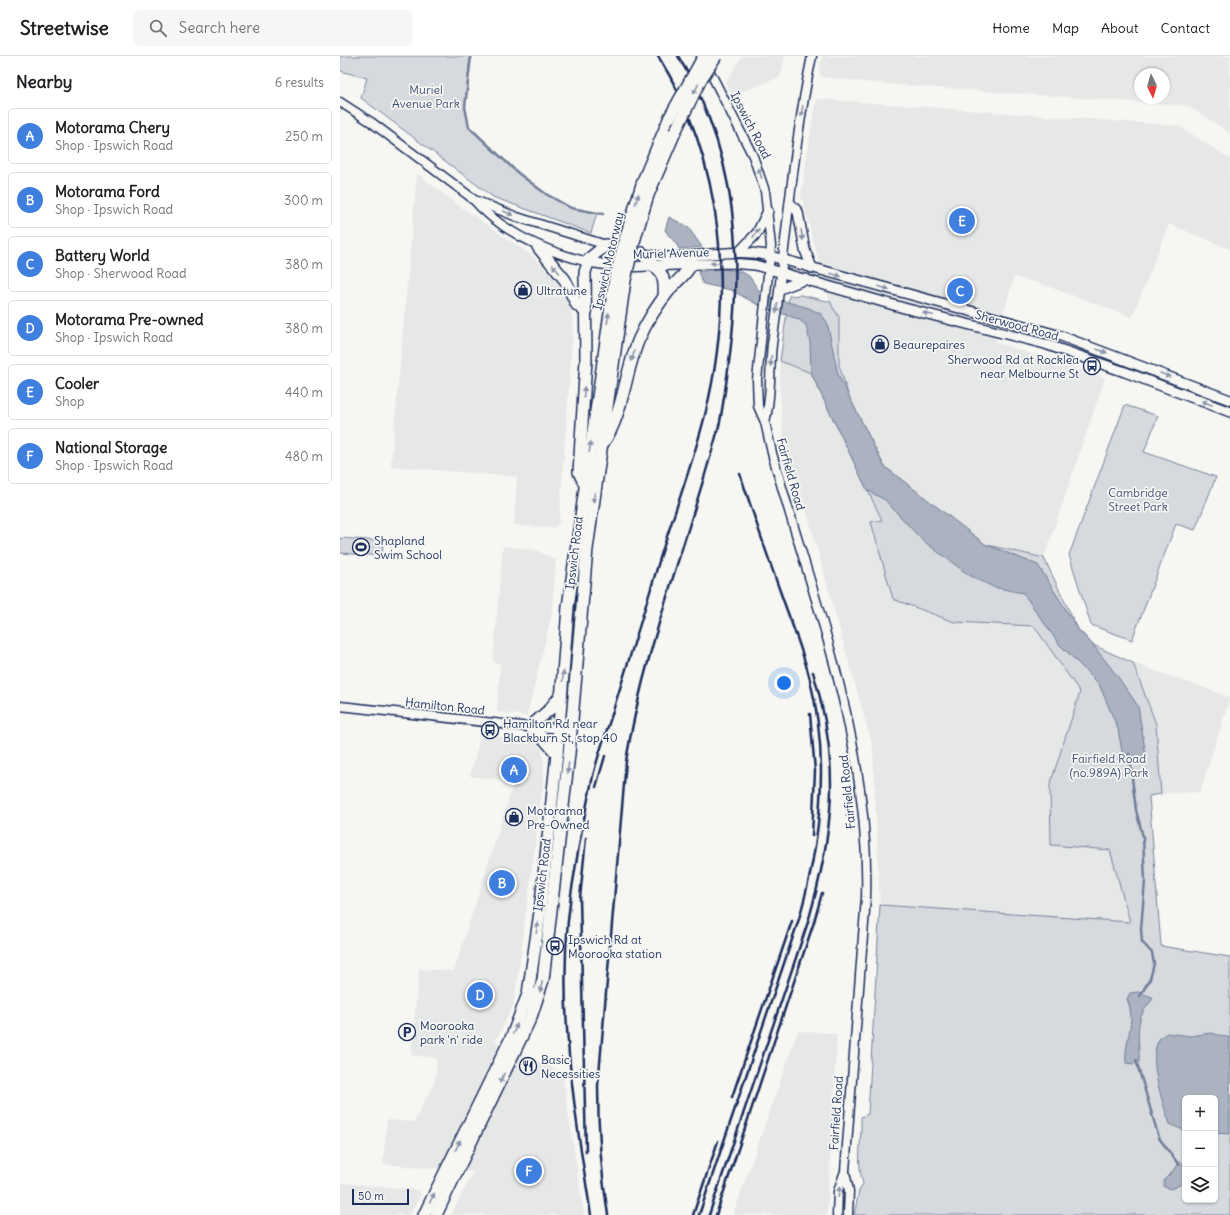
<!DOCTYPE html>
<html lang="en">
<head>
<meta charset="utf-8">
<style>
  body { margin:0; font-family:Delius,sans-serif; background:#f6f6f6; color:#202124 }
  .controls { position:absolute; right:12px; bottom:12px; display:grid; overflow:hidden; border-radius:6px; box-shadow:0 1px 3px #0004 }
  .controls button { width:36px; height:36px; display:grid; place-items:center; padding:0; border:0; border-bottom:1px solid #e0e0e0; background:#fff; color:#202124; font:20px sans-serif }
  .compass { position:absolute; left:794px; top:12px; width:36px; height:36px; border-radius:50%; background:#fff; box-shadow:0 1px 3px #0004; rotate:175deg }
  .scale { position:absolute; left:12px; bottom:10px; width:57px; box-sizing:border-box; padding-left:4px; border:2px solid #1b2f5e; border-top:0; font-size:11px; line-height:14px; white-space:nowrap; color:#1b2f5e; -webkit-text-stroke:3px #f6f6f2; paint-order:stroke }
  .you { position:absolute; left:444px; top:627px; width:14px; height:14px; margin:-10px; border:3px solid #fff; border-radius:50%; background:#1a73e8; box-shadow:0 0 0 6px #1a73e833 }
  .badge { display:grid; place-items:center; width:26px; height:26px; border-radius:50%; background:#1b2f5e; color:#fff; font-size:13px; font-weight:700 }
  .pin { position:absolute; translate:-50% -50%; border:2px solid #fff; box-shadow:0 1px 4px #0006 }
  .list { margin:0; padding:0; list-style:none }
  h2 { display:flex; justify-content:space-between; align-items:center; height:52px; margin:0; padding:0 16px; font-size:17px }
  h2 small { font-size:13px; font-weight:400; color:#757577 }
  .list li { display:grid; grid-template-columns:26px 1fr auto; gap:12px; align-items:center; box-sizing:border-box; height:56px; margin:0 8px 8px; padding:0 8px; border:1px solid #e0e0e0; border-radius:6px }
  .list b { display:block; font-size:15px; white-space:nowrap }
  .list p { margin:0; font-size:13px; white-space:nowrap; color:#757577 }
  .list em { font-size:13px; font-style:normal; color:#757577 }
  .icon { flex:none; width:22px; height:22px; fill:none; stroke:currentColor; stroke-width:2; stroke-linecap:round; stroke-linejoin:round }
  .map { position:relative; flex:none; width:890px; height:1159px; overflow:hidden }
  header { display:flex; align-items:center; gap:24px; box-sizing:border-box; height:56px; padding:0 20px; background:#fff; border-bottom:1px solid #e0e0e0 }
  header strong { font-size:19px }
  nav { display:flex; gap:22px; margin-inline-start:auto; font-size:14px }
  .search { width:280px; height:36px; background:#f6f6f6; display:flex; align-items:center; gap:10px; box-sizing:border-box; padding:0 14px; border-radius:6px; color:#757577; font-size:15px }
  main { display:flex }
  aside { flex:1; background:#fff }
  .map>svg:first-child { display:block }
</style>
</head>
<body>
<header>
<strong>Streetwise</strong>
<div class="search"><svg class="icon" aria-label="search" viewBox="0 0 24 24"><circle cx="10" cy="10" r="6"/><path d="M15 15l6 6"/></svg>Search here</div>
<nav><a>Home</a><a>Map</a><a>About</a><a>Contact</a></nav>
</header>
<main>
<aside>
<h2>Nearby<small>6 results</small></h2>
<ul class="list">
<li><span class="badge" style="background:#3f7fe0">A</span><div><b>Motorama Chery</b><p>Shop · Ipswich Road</p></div><em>250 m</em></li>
<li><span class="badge" style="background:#3f7fe0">B</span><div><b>Motorama Ford</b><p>Shop · Ipswich Road</p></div><em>300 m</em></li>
<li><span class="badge" style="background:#3f7fe0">C</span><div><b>Battery World</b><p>Shop · Sherwood Road</p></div><em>380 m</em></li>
<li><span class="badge" style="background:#3f7fe0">D</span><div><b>Motorama Pre-owned</b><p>Shop · Ipswich Road</p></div><em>380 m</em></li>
<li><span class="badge" style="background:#3f7fe0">E</span><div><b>Cooler</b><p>Shop</p></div><em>440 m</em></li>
<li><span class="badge" style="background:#3f7fe0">F</span><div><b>National Storage</b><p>Shop · Ipswich Road</p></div><em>480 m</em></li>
</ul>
</aside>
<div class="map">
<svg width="890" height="1159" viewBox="0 0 890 1159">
  <rect width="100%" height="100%" fill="#f6f6f2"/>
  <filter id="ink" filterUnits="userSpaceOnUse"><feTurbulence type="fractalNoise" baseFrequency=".025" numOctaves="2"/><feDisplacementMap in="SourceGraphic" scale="8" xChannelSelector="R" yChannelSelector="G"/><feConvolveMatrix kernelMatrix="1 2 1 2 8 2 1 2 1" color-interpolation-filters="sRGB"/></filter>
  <g filter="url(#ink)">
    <!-- built -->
    <g fill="#e6e7e7" fill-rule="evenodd">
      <polygon points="402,0 445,0 440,21 392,40 386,26"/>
      <path d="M482,0H890V77L848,50L534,27L482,21L479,16ZM800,18H824V42H800Z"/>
      <polygon points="481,43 839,70 890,103 890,193 829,168 792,261 696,226 674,221 655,286 765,322 704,502 643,488 544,410 509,341 499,309 499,261 491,250 461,139 475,50 477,44"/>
      <polygon points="77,117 114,146 192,200 210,218 223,236 231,253 233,272 219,468 213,472 174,469 177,421 51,410"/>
      <polygon points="440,305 471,317 542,465 531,466 614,566 694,570 740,636 710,729 711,789 770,794 790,866 540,849 533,692 466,453 444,386 440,338"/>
      <polygon points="163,490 196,494 216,504 212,557 187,660 157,656 160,608 153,606"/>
      <polygon points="793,607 890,641 860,736 821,738 816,668"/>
      <polygon points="143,679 186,683 195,686 202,693 204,709 203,729 176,933 173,950 155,986 222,1016 244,1159 111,1159 133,1116 43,1108 47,1064 74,1066 95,1025 97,1002 71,999 79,913 114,915 174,726 130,720 140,682"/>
      <polygon points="458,975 497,978 487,1159 393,1159"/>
      <polygon points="0,1127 78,1134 81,1138 70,1159 0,1159"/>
    </g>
    <!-- green -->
    <g fill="#d6d9dd" stroke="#78849e" fill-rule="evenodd">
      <polygon points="0,0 130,0 125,51 129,71 178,117 206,138 231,152 257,157 251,177 153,141 21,42 27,22 0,15"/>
      <path d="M461,239L491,246L492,250L499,261V309L509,341L544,410L643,488L704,502L738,573L753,589L793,607L816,668L821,738L809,740L821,890L890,901V1159H514L519,1135L523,1128C516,1105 522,1084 521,1061L528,1058L540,849L790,866L770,794L711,789L710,729L740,636L694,570L614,566L553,543L531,466L542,464L471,317L440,305L449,240ZM845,1042H875V1144H845Z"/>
      <polygon points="785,349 818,360 804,396 876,421 855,474 836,468 792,584 751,569 729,499"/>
      <polygon points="0,482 43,485 42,500 0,497"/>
    </g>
    <!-- water -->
    <g fill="#abb2c0" stroke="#717e99">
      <path d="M329,161L348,171L362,191L339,193C336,185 329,182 325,174Z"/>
      <polygon points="378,212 402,216 409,220 422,239 469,252 481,258 487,266 498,318 544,410 645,488 698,509 738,573 753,589 778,621 798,650 806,700 783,701 778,673 759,628 719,588 683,537 653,531 629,519 582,484 545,444 527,434 471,317 470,286 466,269 458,263 420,250 391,234 363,228 358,216"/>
      <path d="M798,936L812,941L813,943C792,964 800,980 799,1006L794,1008L786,1007C784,983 797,967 787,943L790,937Z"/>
      <path d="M827,977L850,980L871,977L890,982V1078L875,1077V1042H845V1075L830,1068C823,1048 806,1001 820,982C822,980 825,978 827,977Z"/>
      <polygon points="839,1106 845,1108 845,1126 832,1133 824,1131 824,1124 832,1116"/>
    </g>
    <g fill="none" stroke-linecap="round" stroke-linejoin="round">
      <!-- stream -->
      <g stroke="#717e99" stroke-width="2.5">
        <polyline points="131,0 125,51 129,71 178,117 206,138 231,152 263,158"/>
        <polyline points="789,698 796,754 803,781 805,825 801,873 802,886 812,897 814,908 810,923 800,940"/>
        <polyline points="796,1004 819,1082 839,1109"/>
      </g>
      <!-- secondary casing -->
      <g stroke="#1b2f5e" stroke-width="11">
        <g id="secondary">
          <path d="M366,8L413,100L425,135L431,190L417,324L418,350L425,366L432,397C473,543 531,687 526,841L505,1115L498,1135L497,1159"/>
          <path d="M0,46L31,66L132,142C162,177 204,195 248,206"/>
          <polyline points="132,143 177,161 266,189"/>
          <path d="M425,366C432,341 429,314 432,288C446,192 452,95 472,0"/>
          <polyline points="0,650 190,671 231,673"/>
          <polyline points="505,1116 509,1135 508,1159"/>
        </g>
      </g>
      <!-- primary casing -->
      <g stroke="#1b2f5e" stroke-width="12">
        <g id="primary">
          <polyline points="450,147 458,156 465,194 472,212"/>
          <path d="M266,189C288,194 310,201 333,201C366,200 397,192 430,200L721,280L890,344"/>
          <polyline points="400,195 417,177 428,155"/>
          <polyline points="248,206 283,211 390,207 415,209 564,252 705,288 785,316 890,356"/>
          <polyline points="440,233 466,223"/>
        </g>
      </g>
      <!-- highway casing -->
      <g stroke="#1b2f5e" stroke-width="14">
        <g id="highway">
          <polyline points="286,180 303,125 330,61"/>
          <polyline points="295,182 308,139 335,76"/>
          <polyline points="198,191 225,224 237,249 246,256"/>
          <path d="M302,197C317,216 326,212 324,241"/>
          <path d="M263,387C283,360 285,315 299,283C307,265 318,248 331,232C338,224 346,218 351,209"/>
          <polyline points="245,429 239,416 246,304 245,216 250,202 266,189"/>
          <polyline points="217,698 205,684 190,671 209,654 221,639"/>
          <polyline points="84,1159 172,980 188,938 200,856 217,698 228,551 275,222"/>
          <polyline points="96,1159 191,961 203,924 229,698 247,493 285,224"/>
        </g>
      </g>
      <!-- secondary -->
      <use href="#secondary" stroke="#f6f6f2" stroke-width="8"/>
      <!-- primary -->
      <use href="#primary" stroke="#f6f6f2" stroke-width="9"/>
      <!-- highway -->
      <use href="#highway" stroke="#f6f6f2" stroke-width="11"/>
      <!-- rail -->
      <g stroke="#1b2f5e" stroke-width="2.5">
        <polyline points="470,658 475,715 472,780"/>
        <polyline points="256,731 265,700"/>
        <polyline points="392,1041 452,865"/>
        <polyline points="246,1096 240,842 246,782"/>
        <path d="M251,1159C233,1045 213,929 235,814C240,782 246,751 253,720C259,694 269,670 276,645C291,597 306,550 320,502C335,454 353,407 365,359C395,239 384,105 318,0"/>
        <path d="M268,1159C261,1116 258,1073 258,1030L286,705C305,589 350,479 380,366C402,237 410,116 338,0"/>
        <polyline points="353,1159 378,1085"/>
        <path d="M359,1159L459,863C481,785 490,704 470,624C463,594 450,564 440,535C426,496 413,457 400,418"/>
        <path d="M369,1159L468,866C494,776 501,707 473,616"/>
        <polyline points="376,1159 474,866 482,837"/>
      </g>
      <!-- highway-bridge casing -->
      <g stroke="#1b2f5e" stroke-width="14" stroke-linecap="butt">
        <g id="highway-bridge">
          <polyline points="330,61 364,0"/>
          <polyline points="335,76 361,23 376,0"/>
          <polyline points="275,222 286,180"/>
          <polyline points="285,224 295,182"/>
        </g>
      </g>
      <!-- highway-bridge -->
      <use href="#highway-bridge" stroke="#f6f6f2" stroke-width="11"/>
    </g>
    <!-- one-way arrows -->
    <defs><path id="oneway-solid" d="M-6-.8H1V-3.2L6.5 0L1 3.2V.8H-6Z"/></defs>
    <g fill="#8892a8">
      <use href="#oneway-solid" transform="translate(356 33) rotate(117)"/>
      <use href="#oneway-solid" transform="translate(462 55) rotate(98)"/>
      <use href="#oneway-solid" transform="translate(420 117) rotate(-108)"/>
      <use href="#oneway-solid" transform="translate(297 143) rotate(-72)"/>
      <use href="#oneway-solid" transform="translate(168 157) rotate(24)"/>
      <use href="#oneway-solid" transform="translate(416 177) rotate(-55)"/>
      <use href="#oneway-solid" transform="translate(462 179) rotate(80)"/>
      <use href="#oneway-solid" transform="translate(376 207) rotate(177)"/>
      <use href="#oneway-solid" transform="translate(216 213) rotate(-130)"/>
      <use href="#oneway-solid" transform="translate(496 219) rotate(16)"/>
      <use href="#oneway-solid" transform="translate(544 232) rotate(16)"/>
      <use href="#oneway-solid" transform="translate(437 252) rotate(97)"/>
      <use href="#oneway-solid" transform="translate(588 258) rotate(-165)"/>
      <use href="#oneway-solid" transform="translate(268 262) rotate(-82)"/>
      <use href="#oneway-solid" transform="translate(762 295) rotate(20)"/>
      <use href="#oneway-solid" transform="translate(293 300) rotate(108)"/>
      <use href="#oneway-solid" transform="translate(431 305) rotate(95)"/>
      <use href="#oneway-solid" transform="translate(825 319) rotate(21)"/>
      <use href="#oneway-solid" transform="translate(244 336) rotate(-87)"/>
      <use href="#oneway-solid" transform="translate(867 347) rotate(-159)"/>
      <use href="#oneway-solid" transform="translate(250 391) rotate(-82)"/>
      <use href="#oneway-solid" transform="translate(254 441) rotate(98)"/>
      <use href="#oneway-solid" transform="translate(223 620) rotate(-85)"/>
      <use href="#oneway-solid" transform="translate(228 712) rotate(97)"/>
      <use href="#oneway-solid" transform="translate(197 872) rotate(-82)"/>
      <use href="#oneway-solid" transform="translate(201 931) rotate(104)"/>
      <use href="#oneway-solid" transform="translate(175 973) rotate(-66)"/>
      <use href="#oneway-solid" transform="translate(162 1022) rotate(115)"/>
      <use href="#oneway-solid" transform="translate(118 1089) rotate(-63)"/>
      <use href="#oneway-solid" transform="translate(499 1136) rotate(-82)"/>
      <use href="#oneway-solid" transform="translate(92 1142) rotate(-64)"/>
    </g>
  </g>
  <!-- icons -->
  <defs>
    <g id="shop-ring" transform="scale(0.9)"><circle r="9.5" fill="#f6f6f2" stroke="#1b2f5e" stroke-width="1.5"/><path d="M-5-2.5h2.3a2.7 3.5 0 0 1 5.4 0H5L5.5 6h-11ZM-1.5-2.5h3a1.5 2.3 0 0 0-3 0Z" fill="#1b2f5e"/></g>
    <g id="bus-ring" transform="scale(0.9)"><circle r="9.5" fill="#f6f6f2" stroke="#1b2f5e" stroke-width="1.5"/><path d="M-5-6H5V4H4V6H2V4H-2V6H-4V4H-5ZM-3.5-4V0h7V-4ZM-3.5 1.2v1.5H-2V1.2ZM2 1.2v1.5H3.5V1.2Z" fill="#1b2f5e"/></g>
    <g id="stadium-ring" transform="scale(0.9)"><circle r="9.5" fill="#f6f6f2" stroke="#1b2f5e" stroke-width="1.5"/><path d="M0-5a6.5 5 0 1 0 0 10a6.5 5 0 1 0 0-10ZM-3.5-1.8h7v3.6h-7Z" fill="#1b2f5e"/></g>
    <g id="parking-ring" transform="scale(0.9)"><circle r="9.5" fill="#f6f6f2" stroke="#1b2f5e" stroke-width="1.5"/><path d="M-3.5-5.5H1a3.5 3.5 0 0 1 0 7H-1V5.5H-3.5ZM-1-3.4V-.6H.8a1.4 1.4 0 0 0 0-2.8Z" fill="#1b2f5e"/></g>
    <g id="restaurant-ring" transform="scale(0.9)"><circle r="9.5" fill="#f6f6f2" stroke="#1b2f5e" stroke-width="1.5"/><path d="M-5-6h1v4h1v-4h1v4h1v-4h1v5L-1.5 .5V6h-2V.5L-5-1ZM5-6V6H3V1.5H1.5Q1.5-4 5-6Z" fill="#1b2f5e"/></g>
  </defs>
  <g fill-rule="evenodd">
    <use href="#shop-ring" x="183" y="234"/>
    <use href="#shop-ring" x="540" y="288"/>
    <use href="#bus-ring" x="752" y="310"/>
    <use href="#stadium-ring" x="21" y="491"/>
    <use href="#bus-ring" x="150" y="674"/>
    <use href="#shop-ring" x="174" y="761"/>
    <use href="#bus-ring" x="215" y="890"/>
    <use href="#parking-ring" x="67" y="976"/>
    <use href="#restaurant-ring" x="188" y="1010"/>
  </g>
  <g text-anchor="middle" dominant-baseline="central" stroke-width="3.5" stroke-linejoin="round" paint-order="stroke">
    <!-- park labels -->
    <g font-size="12" fill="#405177" stroke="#f6f6f2">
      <text x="86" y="33">Muriel<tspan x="86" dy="14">Avenue Park</tspan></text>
      <text x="798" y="436">Cambridge<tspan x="798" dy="14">Street Park</tspan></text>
      <text x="769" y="702">Fairfield Road<tspan x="769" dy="14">(no.989A) Park</tspan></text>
    </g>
    <!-- street labels -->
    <g font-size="12" fill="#1b2f5e" stroke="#f6f6f2">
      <text transform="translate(411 69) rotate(63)">Ipswich Road</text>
      <text transform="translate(331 197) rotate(-2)">Muriel Avenue</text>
      <text transform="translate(268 205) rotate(-77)">Ipswich Motorway</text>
      <text transform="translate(677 269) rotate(15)">Sherwood Road</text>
      <text transform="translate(451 418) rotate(74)">Fairfield Road</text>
      <text transform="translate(234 497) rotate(-83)">Ipswich Road</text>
      <text transform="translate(105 650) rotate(6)">Hamilton Road</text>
      <text transform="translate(507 736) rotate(-96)">Fairfield Road</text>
      <text transform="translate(202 819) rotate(-83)">Ipswich Road</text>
      <text transform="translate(496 1057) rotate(-86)">Fairfield Road</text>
    </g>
    <!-- poi labels -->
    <g font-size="12" fill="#1b2f5e" stroke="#f6f6f2" text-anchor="start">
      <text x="196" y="234">Ultratune</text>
      <text x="553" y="288">Beaurepaires</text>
      <text x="739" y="303" text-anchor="end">Sherwood Rd at Rocklea<tspan x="739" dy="14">near Melbourne St</tspan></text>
      <text x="34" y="484">Shapland<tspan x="34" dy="14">Swim School</tspan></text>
      <text x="163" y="667">Hamilton Rd near<tspan x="163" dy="14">Blackburn St, stop 40</tspan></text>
      <text x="187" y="754">Motorama<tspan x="187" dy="14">Pre-Owned</tspan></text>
      <text x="228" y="883">Ipswich Rd at<tspan x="228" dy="14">Moorooka station</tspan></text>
      <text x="80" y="969">Moorooka<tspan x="80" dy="14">park 'n' ride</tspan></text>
      <text x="201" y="1003">Basic<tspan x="201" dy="14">Necessities</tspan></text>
    </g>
  </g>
</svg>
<div class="controls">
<button>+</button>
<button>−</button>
<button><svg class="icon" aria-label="layers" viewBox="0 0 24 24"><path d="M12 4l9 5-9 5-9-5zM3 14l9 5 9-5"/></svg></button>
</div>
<svg class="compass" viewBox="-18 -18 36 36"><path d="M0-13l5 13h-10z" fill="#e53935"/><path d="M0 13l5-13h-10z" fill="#757577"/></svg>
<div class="scale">50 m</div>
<div class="you"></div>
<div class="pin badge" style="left:174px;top:714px;background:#3f7fe0">A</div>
<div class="pin badge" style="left:162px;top:827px;background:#3f7fe0">B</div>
<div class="pin badge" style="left:620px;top:235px;background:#3f7fe0">C</div>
<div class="pin badge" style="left:140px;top:939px;background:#3f7fe0">D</div>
<div class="pin badge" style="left:622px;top:165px;background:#3f7fe0">E</div>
<div class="pin badge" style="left:189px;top:1115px;background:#3f7fe0">F</div>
</div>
</main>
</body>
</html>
